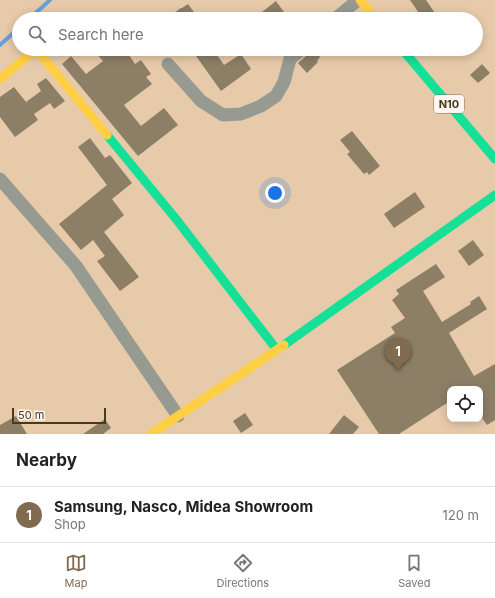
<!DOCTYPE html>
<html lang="en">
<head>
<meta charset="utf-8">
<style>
  body { margin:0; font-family:Inter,sans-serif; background:#f2f2f2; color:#222 }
  .controls { position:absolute; right:12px; bottom:12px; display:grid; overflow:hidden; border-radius:8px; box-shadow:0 2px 10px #0003 }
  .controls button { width:36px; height:36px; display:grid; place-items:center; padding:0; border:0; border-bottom:1px solid #e0e0e0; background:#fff; color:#222; font:20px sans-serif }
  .scale { position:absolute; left:12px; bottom:10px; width:94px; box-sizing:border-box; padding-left:4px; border:2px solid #4b381f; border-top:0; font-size:11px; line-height:14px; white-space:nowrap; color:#4b381f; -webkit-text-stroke:3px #fcf6f1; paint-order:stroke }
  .you { position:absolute; left:275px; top:193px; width:14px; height:14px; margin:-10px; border:3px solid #fff; border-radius:50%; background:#1a73e8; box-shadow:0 0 0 6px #1a73e833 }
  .badge { display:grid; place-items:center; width:26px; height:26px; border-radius:50%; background:#816b50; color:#fff; font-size:13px; font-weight:700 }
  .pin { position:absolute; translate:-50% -33px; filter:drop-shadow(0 1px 2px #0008) }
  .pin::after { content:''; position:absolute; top:21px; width:14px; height:12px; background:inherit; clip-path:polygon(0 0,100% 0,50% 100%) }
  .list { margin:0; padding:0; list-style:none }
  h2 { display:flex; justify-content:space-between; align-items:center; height:52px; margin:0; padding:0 16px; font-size:17px }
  h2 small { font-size:13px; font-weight:400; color:#767676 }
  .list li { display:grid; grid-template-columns:26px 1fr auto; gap:12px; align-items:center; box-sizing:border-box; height:56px; padding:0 16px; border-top:1px solid #e0e0e0 }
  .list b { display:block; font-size:15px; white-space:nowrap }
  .list p { margin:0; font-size:13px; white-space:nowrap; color:#767676 }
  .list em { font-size:13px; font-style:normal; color:#767676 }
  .icon { flex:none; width:22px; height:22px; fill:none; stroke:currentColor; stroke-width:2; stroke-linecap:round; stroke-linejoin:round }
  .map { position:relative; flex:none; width:495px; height:434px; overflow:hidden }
  .search { position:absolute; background:#fff; box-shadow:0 2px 10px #0003; left:12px; right:12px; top:12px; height:44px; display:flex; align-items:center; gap:10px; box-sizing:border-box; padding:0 14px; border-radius:22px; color:#767676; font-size:15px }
  .sheet { height:108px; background:#fff }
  nav { display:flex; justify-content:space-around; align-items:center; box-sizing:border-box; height:56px; border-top:1px solid #e0e0e0; background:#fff; font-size:11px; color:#767676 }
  nav a { display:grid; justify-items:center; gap:2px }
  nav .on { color:#816b50 }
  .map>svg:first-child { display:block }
</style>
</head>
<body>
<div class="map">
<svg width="495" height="434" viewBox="0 0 495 434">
  <rect width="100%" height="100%" fill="#e6caaa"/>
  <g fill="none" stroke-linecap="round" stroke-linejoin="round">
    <!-- stream -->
    <g stroke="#67a0d8" stroke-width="4">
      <polyline points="29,19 50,0"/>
      <polyline points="0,45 19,28"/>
    </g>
  </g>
  <!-- building -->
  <g fill="#8d7e66">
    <polygon points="410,0 426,0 439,19 423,19"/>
    <polygon points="276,1 289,19 253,19"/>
    <polygon points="188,4 199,19 165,19 181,8 182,8"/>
    <polygon points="92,49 125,49 135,64 141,60 151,74 146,77 152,84 124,105 141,126 164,108 178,125 138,156 62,64 71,56 86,74 103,61"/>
    <polygon points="191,49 213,49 224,65 241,54 251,69 221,91"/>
    <polygon points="310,50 316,50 319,52 320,57 317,61 318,62 307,73 298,63 307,55"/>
    <polygon points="482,64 490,73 478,83 470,75"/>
    <polygon points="46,78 65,101 54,109 50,103 34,114 38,120 15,137 0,117 0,97 14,87 26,102 41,91 37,84"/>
    <polygon points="352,131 380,166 369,175 367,172 364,174 347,154 350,152 340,140"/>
    <polygon points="90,138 105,158 110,155 132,183 112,199 124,215 104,232 139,277 120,291 97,261 105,256 93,240 81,250 59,224 107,185 78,147"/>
    <polygon points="415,192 425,207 394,228 384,214"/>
    <polygon points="473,240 484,255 469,266 458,251"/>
    <polygon points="436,264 445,277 423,291 442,322 471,304 470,302 479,296 487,309 449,333 474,376 495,364 495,420 487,425 480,415 480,389 450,389 450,401 399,434 379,434 337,370 395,333 391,327 405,318 392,300 399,294 396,290"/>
    <polygon points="245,413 253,425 241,433 233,421"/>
    <polygon points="344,415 359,427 353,434 329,434"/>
    <polygon points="16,416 27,434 0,434 0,425"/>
    <polygon points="105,419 111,428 103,434 83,434"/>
  </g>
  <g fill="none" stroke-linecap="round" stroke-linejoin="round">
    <!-- street -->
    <g stroke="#979a90" stroke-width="13">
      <polyline points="335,19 358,0"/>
      <polyline points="168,64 201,101 223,115 241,114 261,106 276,96 284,82 290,59 302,49"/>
      <polyline points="0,179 76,266 178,416"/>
    </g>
    <!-- fast -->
    <g stroke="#16e098" stroke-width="9">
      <polyline points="402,49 495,159"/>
      <polyline points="107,135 176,219 277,350"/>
      <polyline points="284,345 495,195"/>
    </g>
    <!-- slow -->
    <g stroke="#ffcf43" stroke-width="9">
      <polyline points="360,0 376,19"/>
      <polyline points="0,79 36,49 107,135"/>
      <polyline points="151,434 284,345"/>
    </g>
  </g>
  <g text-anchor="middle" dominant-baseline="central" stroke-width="4" stroke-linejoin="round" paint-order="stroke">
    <!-- shield labels -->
    <rect fill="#fcf6f1" stroke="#80715e" stroke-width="1" x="434" y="95" width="30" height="18" rx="3"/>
    <g font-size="11" font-weight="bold" fill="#4b381f">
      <text x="449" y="104">N10</text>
    </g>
  </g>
</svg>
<div class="controls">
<button><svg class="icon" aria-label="locate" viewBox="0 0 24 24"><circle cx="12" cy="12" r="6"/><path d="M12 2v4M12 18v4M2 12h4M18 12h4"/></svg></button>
</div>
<div class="scale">50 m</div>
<div class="you"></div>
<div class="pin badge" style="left:398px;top:371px">1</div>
<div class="search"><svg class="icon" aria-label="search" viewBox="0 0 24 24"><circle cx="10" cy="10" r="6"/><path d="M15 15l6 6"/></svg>Search here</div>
</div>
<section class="sheet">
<h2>Nearby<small></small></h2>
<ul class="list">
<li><span class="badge">1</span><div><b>Samsung, Nasco, Midea Showroom</b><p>Shop</p></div><em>120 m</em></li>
</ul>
</section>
<nav>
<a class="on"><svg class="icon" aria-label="map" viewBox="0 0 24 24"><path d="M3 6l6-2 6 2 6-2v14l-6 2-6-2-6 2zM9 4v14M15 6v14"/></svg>Map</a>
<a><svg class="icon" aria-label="directions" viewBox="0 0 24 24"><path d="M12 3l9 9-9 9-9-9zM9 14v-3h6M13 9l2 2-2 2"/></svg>Directions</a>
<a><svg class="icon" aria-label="saved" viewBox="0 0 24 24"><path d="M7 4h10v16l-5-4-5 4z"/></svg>Saved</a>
</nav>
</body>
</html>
